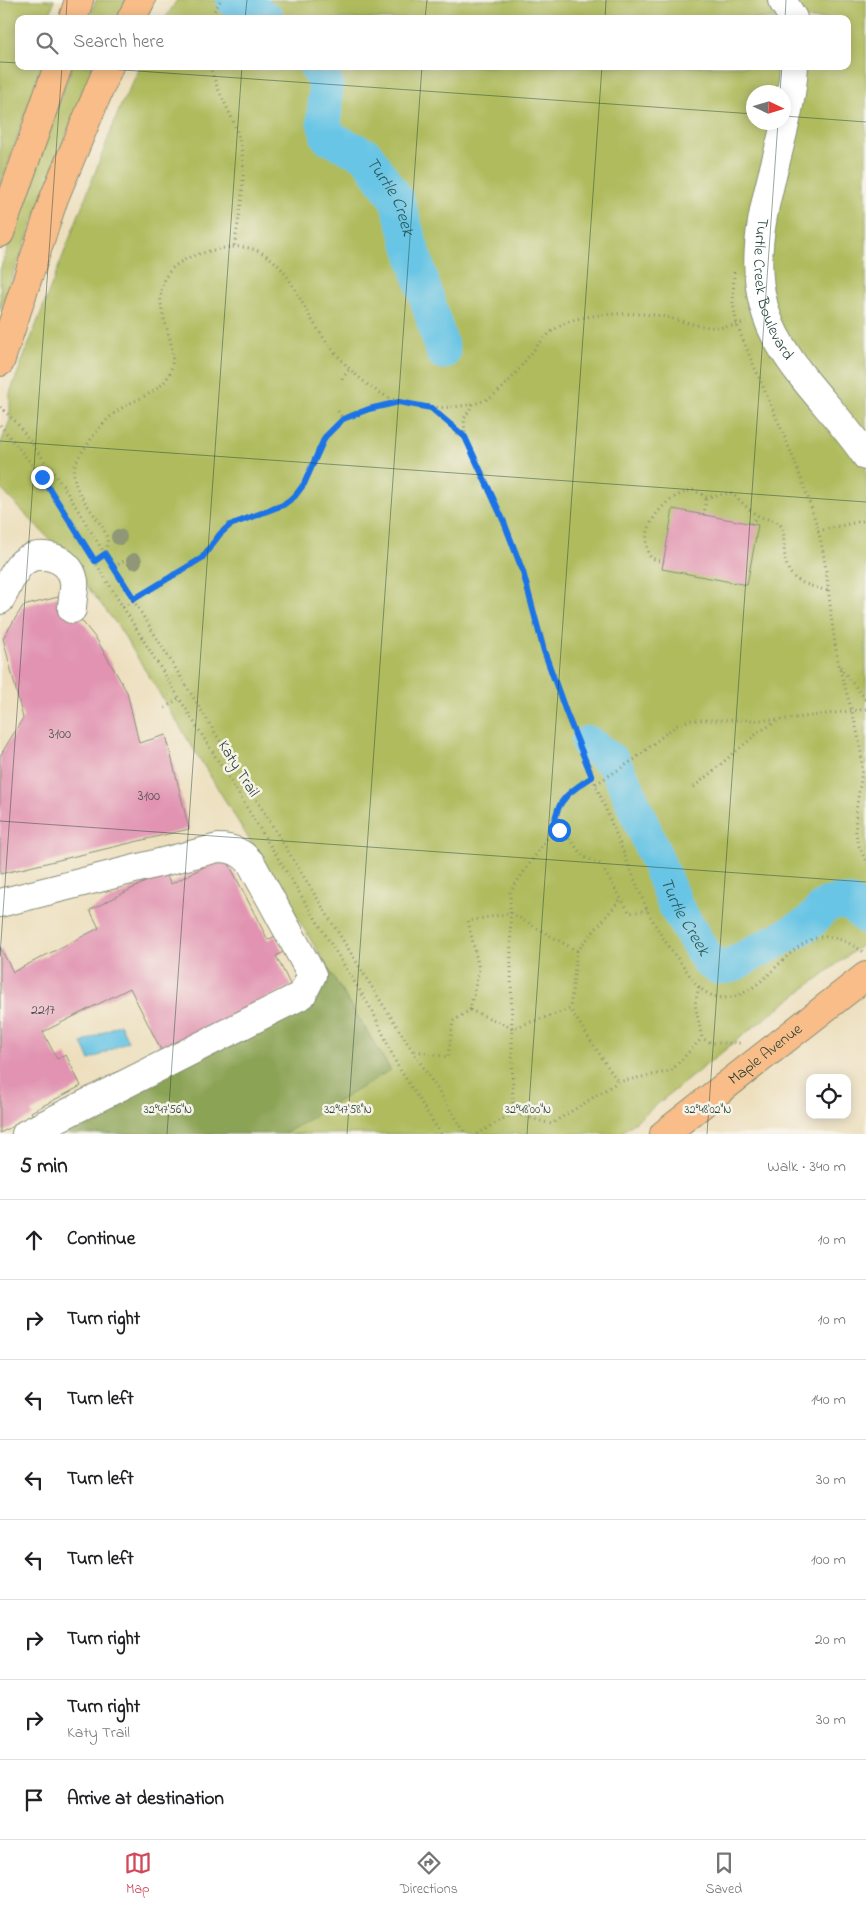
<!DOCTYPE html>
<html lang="en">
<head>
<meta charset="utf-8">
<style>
  body { margin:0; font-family:"Indie Flower",sans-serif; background:#f6f6f6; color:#202124 }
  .controls { position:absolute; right:15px; bottom:15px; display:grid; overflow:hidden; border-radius:10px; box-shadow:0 2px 12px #0003 }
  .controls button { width:45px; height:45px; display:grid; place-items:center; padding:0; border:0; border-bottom:1px solid #e0e0e0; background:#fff; color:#202124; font:25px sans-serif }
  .compass { position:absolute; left:746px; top:85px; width:45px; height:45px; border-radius:50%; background:#fff; box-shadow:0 2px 12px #0003; rotate:94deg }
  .stop { position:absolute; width:15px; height:15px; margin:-11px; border:4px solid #1a73e8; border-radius:50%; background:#fff }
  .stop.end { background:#1a73e8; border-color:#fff; box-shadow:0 1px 5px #0008 }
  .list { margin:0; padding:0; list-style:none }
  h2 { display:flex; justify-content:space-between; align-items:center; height:65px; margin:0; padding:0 20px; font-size:21px }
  h2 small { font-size:16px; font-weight:400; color:#757577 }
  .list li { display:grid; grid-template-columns:32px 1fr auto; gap:15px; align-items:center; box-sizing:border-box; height:80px; padding:0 20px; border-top:1px solid #e0e0e0 }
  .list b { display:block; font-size:19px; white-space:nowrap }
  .list p { margin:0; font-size:16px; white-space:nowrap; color:#757577 }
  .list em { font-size:16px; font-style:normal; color:#757577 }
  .icon { flex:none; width:28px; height:28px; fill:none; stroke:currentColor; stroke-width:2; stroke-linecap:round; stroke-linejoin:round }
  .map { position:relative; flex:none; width:866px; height:1134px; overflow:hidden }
  .search { position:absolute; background:#fff; box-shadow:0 2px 12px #0003; left:15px; right:15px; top:15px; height:55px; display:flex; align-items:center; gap:12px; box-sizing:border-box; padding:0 18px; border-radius:10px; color:#757577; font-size:19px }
  .sheet { height:705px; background:#fff }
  nav { display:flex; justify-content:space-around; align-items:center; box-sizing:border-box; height:70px; border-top:1px solid #e0e0e0; background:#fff; font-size:14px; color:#757577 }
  nav a { display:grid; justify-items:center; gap:2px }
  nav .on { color:#d1495b }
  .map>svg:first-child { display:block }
</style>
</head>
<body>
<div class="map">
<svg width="866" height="1134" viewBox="0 0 866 1134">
  <rect width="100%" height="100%" fill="#f7f3e8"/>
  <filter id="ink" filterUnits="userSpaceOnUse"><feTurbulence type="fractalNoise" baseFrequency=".02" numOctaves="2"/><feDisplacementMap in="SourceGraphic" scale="10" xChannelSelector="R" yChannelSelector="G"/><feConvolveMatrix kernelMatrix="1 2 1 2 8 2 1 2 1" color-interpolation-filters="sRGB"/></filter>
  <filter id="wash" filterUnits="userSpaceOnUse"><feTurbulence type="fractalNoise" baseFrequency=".0096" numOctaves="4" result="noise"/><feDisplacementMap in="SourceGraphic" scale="20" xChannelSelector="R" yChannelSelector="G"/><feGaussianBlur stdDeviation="1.12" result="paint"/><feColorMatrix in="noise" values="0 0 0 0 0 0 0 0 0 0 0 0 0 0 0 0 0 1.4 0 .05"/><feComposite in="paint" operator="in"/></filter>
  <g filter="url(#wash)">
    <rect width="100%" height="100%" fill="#eddfbd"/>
    <!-- green -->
    <g fill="#afbb5d" stroke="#677c48" fill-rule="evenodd">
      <polygon points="0,0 54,0 50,16 55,19 19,19 19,66 41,66 0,188"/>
      <polygon points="96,0 128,0 118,19 89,19"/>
      <path d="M177,0H866V942L751,1029L620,1134H284L390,1069L118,626L55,545L0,488V445L10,420V393L121,105L141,66H847V19H165ZM754,92H784V122H754Z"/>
      <polygon points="72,66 94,66 80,98 0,310 0,270"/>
    </g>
    <!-- forest -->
    <polygon fill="#8ba354" stroke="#557044" points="322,959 390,1070 284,1134 48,1134 315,995"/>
    <!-- water -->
    <polygon fill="#67c5e5" stroke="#43818c" points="120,1024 128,1041 90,1060 82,1043"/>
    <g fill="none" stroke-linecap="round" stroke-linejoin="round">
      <!-- river -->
      <g stroke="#67c5e5" stroke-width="35">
        <polyline points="234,1 267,19"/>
        <path id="s1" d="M316,66L326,84L324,122L328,137L367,156L397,200L443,352"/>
        <path id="s2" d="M588,743L612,761L626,786L676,907L709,962L718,967L730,966L808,924L826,905L837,902L852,904L866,917"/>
      </g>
    </g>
    <g id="blocks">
      <!-- building -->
      <g fill="#e193b1">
        <polygon points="673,509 758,525 747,585 662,569"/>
        <polygon points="62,596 97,640 127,692 139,743 166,735 189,829 0,874 0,756 23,718 3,638 23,606"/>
        <polygon points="225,856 268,940 275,936 283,952 276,956 291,986 162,1052 130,988 43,1032 57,1059 66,1055 81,1086 31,1112 33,1116 0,1133 0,947 13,972 99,928 90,910 165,872 171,884"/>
      </g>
    </g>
  </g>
  <g filter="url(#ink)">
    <use href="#blocks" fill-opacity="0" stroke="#868e78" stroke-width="1"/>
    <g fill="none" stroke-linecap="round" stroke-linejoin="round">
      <!-- minor casing -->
      <g stroke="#868e78" stroke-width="30">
        <g id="minor">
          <polyline points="782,0 793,18"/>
          <path id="s3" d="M794,66C789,160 726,254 780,344C804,385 840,417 866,456"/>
          <path d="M0,600C6,590 11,576 19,566C35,547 70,556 74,581C75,590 72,600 72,609"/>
          <path d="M0,903L218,848C232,848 242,852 251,863L312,975L302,995L26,1134"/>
        </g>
      </g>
      <!-- major casing -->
      <g stroke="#868e78" stroke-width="30">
        <g id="major">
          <polyline points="73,19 79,0"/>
          <polyline points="0,233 58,66"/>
          <path id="s4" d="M664,1134L866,976"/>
        </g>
      </g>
      <!-- highway casing -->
      <g stroke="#868e78" stroke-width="30">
        <g id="highway">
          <polyline points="131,19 141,0"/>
          <polyline points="0,362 54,198 109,66"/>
        </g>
      </g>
      <!-- path -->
      <g stroke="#868e78" stroke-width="3" stroke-dasharray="1 4" stroke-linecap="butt">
        <polyline points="209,19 221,0"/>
        <path d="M210,66C216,90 231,111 238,135C249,170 240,211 234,247"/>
        <path d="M734,272L733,303L737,325C764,393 798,459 818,530C830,574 829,620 839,665C846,694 857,722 861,753C866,789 843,826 866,860"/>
        <polyline points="342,379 350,368"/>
        <path d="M473,404L464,419L465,437L519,560L544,651L566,712L647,910C657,929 668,947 682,964C689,974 696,987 707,993C729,1006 752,990 768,975C782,961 800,941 820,937C837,935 852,944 865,953"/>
        <polyline points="0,407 16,422 63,486 373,989 466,1134"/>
        <polyline points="431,408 464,437"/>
        <polyline points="338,411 343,419"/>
        <polyline points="0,425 42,477 60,505 373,1012 397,1065 441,1134"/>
        <polyline points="704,515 706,497"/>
        <polyline points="751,524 757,516"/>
        <polyline points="818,531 866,520"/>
        <path d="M95,561L105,554C106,549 108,543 107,538C100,515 71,495 74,469C75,461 81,453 86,447C94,434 104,421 116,412C134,398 165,393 171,369C179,340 153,313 163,283C169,266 186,257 203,253C221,248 240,243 258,251C284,262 296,292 309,315C328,348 362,390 400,402C417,408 434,408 451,407C464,406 480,404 491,397C521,378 535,332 573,320C597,313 637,312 661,316C694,323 712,334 746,322"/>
        <path d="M664,562L651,558C635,530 665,494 694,490L706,497L730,493C740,499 747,509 757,515C765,520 775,518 781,526C784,532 784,539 784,545C785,581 798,582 828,591"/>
        <polyline points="114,567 125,560"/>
        <path d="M123,607L192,566C206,554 214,534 230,524C251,513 279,513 296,495C307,482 311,465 318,450C332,416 366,408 399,402"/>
        <polyline points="840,667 866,700"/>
        <polyline points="165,708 179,698"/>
        <path d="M593,777C573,789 554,801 555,827L568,837L584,857L600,864L630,913L647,910"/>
        <polyline points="596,784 635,759 675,726 690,720 779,720 866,709"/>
        <polyline points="694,787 760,731 778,721"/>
        <polyline points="577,951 621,899"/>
        <polyline points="699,987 695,1004 702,1038 711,1043 740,1043"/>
        <polyline points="470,1010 479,969 468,921 511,913 577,951 570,1009"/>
        <polyline points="415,1051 448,1057 453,1021 470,1010 513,1028 570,1009 618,1082"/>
        <polyline points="513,1113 510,892 555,827"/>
        <polyline points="477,1134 513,1113 551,1124 618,1082 671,1071 702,1038"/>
      </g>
      <!-- minor -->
      <use href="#minor" stroke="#fff" stroke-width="28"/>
      <!-- major -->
      <use href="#major" stroke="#f8bd88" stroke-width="28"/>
      <!-- highway -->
      <use href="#highway" stroke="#f8bd88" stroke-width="28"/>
    </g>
    <!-- trees -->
    <g fill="#909777">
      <circle cx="119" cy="537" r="8"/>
      <circle cx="134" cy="561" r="8"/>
    </g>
  </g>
  <g fill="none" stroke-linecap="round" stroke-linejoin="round" filter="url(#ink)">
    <!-- route -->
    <path stroke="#1a73e8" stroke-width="6" d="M42,477L95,561L105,554L134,599L202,558L220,534L230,525L283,505L295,496L304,484L325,437L343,419L369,409L399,402L431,408L465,437L504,522L523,572L544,651L566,712L592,777C573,789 554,801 555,826L559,830"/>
  </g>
  <!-- ticks -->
  <path fill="none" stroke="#1f3d34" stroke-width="1" stroke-opacity="0.45" d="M66,19L67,0M245,19L247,0M425,19L427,0M605,19L606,0M785,19L786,0M0,62L19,63M66,66L754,114M780,92L782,66M784,116L866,122M0,441L866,502M0,821L866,882M0,956L62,66M167,1134L242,66M347,1134L422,66M527,1134L602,66M707,1134L778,122"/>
  <g text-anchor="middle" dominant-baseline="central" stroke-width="5" stroke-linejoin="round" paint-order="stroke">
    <!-- number labels -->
    <g font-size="14" fill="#505253">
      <text x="60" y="734">3100</text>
      <text x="149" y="796">3100</text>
      <text x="43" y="1010">2217</text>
    </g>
    <!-- street labels -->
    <g font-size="16" fill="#1f3d34" stroke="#f7f3e8">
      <text stroke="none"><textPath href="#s3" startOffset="229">Turtle Creek Boulevard</textPath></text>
      <text transform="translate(238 769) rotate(58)">Katy Trail</text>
      <text stroke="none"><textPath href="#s4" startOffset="129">Maple Avenue</textPath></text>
    </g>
    <!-- water labels -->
    <g font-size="18" font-style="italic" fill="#2d5857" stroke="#f7f3e8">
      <text stroke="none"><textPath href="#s1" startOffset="165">Turtle Creek</textPath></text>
      <text stroke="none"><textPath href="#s2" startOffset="202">Turtle Creek</textPath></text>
    </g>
  </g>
  <g font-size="12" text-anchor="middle" fill="#1f3d34" stroke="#f7f3e8" stroke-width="5" stroke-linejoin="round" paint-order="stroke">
    <text x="168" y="1113">32°47'56"N</text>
    <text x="348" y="1113">32°47'58"N</text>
    <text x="528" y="1113">32°48'00"N</text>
    <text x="708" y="1113">32°48'02"N</text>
  </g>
</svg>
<div class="controls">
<button><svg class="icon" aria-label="locate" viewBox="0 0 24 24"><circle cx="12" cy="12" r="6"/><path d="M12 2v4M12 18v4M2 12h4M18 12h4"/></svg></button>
</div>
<svg class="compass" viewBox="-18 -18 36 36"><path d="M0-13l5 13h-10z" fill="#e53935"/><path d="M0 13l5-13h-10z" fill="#757577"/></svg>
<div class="stop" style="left:559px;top:830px"></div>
<div class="stop end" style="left:42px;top:477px"></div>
<div class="search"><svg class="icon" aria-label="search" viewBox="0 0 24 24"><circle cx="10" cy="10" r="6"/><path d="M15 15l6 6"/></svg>Search here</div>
</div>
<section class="sheet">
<h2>5 min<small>Walk · 340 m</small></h2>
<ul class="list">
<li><svg class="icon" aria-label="ahead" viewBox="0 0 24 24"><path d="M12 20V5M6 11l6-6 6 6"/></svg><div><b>Continue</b></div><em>10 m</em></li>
<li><svg class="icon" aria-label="right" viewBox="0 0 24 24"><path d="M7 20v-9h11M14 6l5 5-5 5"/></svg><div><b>Turn right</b></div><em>10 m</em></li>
<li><svg class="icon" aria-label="left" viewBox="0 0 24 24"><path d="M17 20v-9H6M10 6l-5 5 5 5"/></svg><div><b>Turn left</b></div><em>140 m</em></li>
<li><svg class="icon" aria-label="left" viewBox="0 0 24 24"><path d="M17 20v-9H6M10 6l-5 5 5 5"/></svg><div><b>Turn left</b></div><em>30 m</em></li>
<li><svg class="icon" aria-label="left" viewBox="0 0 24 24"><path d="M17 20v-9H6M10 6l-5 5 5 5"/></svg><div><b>Turn left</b></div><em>100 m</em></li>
<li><svg class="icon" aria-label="right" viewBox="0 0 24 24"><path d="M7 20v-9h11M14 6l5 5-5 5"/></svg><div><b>Turn right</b></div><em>20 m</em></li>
<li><svg class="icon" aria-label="right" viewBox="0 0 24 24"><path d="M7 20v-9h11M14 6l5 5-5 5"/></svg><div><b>Turn right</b><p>Katy Trail</p></div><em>30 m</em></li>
<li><svg class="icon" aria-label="arrive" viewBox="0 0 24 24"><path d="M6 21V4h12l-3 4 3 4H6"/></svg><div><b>Arrive at destination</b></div></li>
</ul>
</section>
<nav>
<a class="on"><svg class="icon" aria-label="map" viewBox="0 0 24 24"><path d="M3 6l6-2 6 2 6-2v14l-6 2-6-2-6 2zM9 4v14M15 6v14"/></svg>Map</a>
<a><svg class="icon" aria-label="directions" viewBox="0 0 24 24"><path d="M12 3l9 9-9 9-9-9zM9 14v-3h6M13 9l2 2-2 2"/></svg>Directions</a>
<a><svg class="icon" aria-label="saved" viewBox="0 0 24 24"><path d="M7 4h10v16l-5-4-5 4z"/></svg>Saved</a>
</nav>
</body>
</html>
